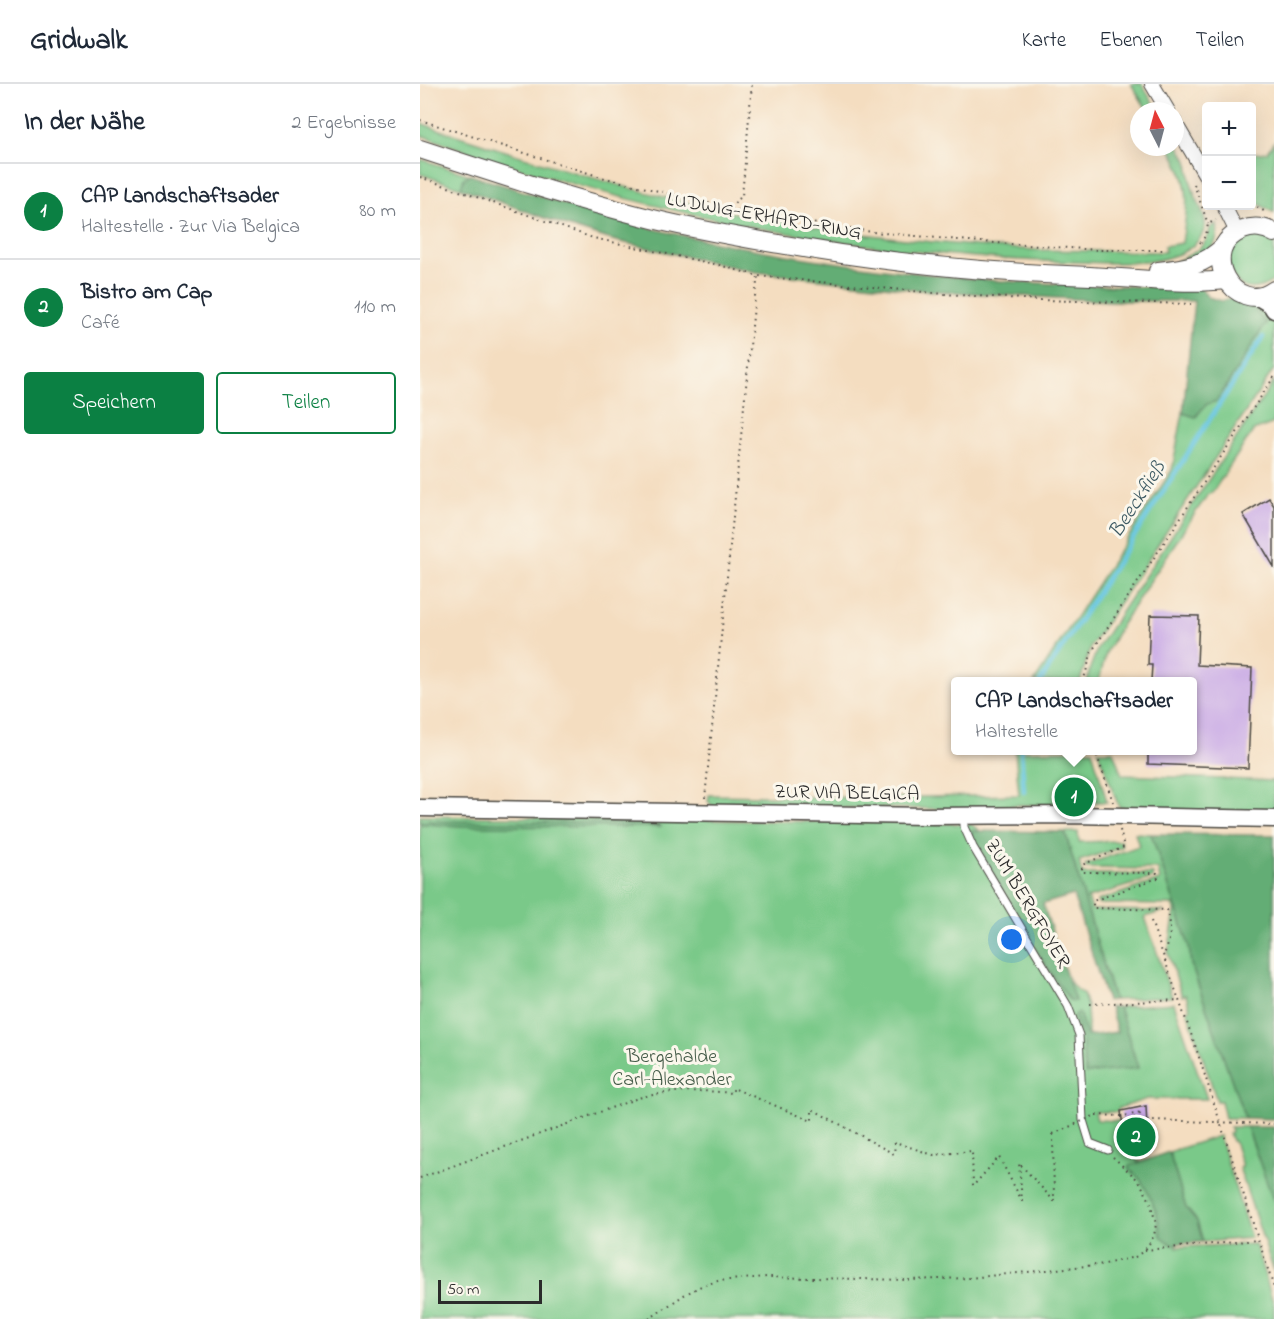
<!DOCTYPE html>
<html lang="de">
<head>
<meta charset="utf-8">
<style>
  body { margin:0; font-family:"Indie Flower",sans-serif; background:#f6f6f7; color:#1f2937 }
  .controls { position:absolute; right:18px; top:18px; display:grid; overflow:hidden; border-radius:6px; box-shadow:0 6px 24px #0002 }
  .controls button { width:54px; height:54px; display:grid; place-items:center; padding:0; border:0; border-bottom:2px solid #e0e1e3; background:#fff; color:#1f2937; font:30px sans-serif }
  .compass { position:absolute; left:710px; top:18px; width:54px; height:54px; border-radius:50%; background:#fff; box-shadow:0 6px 24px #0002; rotate:354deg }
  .scale { position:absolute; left:18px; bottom:15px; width:104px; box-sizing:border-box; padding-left:6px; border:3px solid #2b2b2b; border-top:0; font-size:16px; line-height:21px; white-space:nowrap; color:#2b2b2b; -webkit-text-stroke:4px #fbf7ec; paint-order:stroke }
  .you { position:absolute; left:592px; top:856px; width:21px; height:21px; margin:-15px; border:4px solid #fff; border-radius:50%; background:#1a73e8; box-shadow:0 0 0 9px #1a73e833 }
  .badge { display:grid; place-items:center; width:39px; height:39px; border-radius:50%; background:#0b8043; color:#fff; font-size:20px; font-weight:700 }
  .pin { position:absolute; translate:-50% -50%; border:3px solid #fff; box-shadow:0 2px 6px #0006 }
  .popup { position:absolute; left:531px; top:593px; width:246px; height:78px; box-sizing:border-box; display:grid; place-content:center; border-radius:6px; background:#fff; filter:drop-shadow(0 2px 4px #0005); font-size:20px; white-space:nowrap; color:#747a83 }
  .popup b { font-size:22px; color:#1f2937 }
  .popup::after { content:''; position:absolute; left:50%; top:100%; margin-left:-12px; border:12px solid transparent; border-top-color:#fff }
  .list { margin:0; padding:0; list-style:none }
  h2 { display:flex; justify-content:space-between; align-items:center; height:78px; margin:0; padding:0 24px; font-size:26px }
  h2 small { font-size:20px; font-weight:400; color:#747a83 }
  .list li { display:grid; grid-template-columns:39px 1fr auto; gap:18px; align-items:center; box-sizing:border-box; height:96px; padding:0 24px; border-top:2px solid #e0e1e3 }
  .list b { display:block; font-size:22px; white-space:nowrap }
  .list p { margin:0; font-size:20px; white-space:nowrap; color:#747a83 }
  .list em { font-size:20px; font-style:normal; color:#747a83 }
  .actions { display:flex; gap:12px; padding:18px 24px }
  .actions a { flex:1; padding:14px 0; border:2px solid #0b8043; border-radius:6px; text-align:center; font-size:21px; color:#0b8043 }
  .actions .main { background:#0b8043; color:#fff }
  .map { position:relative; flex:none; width:854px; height:1235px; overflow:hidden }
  header { display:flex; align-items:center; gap:36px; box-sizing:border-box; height:84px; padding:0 30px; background:#fff; border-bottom:2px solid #e0e1e3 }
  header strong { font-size:28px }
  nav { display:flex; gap:33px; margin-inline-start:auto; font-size:21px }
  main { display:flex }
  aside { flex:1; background:#fff }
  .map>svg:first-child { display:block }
</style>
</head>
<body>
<header>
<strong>Gridwalk</strong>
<nav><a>Karte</a><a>Ebenen</a><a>Teilen</a></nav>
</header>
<main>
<aside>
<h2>In der Nähe<small>2 Ergebnisse</small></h2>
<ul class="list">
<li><span class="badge">1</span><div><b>CAP Landschaftsader</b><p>Haltestelle · Zur Via Belgica</p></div><em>80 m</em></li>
<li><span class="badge">2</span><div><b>Bistro am Cap</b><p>Café</p></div><em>110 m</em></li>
</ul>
<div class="actions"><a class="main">Speichern</a><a>Teilen</a></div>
</aside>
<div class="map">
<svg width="854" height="1235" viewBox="0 0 854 1235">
  <rect width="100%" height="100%" fill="#fbf7ec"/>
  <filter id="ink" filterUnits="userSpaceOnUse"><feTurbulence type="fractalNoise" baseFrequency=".0167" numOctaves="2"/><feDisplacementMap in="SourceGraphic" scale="12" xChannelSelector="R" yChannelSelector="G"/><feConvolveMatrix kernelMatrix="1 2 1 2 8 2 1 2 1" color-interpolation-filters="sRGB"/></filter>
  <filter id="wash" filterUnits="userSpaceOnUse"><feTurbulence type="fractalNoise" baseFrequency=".008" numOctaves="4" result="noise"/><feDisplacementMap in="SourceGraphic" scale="24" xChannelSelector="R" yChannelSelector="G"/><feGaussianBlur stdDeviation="1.35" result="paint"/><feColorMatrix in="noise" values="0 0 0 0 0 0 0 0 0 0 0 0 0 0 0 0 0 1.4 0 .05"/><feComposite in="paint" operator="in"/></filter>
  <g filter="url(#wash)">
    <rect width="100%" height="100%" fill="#f4ddc0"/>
    <!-- green -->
    <g fill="#7ac989" stroke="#527a5a" stroke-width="1.5">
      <polygon points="711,0 722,0 738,27 728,27"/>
      <path d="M0,39C113,77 229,114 346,135C435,151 527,161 617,166C660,167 702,167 745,168L744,162L762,159C768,118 772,100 749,63H755V56C759,63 766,72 768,80C770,87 770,95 772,102C775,114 783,125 785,137C786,143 784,148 780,154C759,185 689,179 655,178C432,173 209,126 0,51Z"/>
      <polygon points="854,58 854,129 832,116 832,70 847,68"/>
      <polygon points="0,75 50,91 44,94 41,104 0,90"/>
      <path d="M797,139C801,170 781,170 756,177C772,170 788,163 790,144Z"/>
      <path d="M834,151L847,154L854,159V196C845,203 831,208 821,201C816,198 812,190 808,185C811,161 811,160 834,151Z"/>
      <path d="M827,220C840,221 845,225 854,235V285L671,562L660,597L614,598L752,386L763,329L776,333L846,239Z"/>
      <polygon points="854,297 854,339 833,347 794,406 787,412 777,426 702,540 686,569 679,597 667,597 670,584 678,563"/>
      <polygon points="672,666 687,718 655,717 655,721 600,721 543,725 292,722 288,717 289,711 460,714 599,711 595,667"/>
      <polygon points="678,667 693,667 702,691 854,697 854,732 699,723"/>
      <polygon points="0,732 550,740 559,746 560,758 630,874 655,904 663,910 667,923 670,989 718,983 699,923 754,919 787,1015 727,1015 699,1024 697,1028 675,1028 677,1036 700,1037 707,1069 724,1080 748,1130 757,1163 835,1160 854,1221 854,1235 0,1235"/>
      <polygon points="645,748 658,748 659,758 701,757 702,763 659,777 662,790 733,790 733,794 668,814 672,826 744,827 725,833 752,913 694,916"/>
      <polygon points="715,749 731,750 769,862 771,880 825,1034 805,1034 801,1017 797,1017 767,926 770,925 766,911 762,912 748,869 755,828 752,821 678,820 677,817 740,796 738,785 666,784 665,781 719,762"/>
      <polygon points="810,1043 827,1043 854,1118 854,1188 819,1083 822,1082 814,1057 812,1057 809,1049 811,1048"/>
      <polygon points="799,1052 831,1154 783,1158 777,1137 766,1124 749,1068"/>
    </g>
    <!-- forest -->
    <g fill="#63ad75" stroke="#476c50" stroke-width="1.5">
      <path d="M50,91C120,112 193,137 265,152C357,171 451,185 544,194C623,201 702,202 781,204L788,213L802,217L813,213L833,224L846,239L797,317L787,320L775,333L763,329L774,217H691L549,209L500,206L336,188L192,156L150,143L41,104L44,94Z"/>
      <polygon points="0,737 227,739 242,743 43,742 0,740"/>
      <polygon points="550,747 645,748 694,916 687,917 653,811 623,820 655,917 649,916 619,871 554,758"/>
      <polygon points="731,750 854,751 854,1035 825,1034 771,880 769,862"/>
      <polygon points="690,923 699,923 718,984 665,990 662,953 654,931 659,929 667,952 697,948"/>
      <polygon points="827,1043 854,1043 854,1118 851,1110"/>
      <polygon points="749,1068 766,1124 777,1137 783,1158 751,1160 741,1152 737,1130 728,1109 720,1095 709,1085 709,1082"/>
    </g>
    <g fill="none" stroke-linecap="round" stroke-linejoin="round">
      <!-- stream -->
      <g stroke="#63c5e1" stroke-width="4.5">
        <polyline points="620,598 843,253"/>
        <polyline points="601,666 604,708"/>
      </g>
    </g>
    <g id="blocks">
      <!-- building -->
      <g fill="#c7a7e5">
        <polygon points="849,414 854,422 854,483 823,430"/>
        <polygon points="730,531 779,532 777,581 832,584 828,684 728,680 728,666 772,666 772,597 731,597 732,581 728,581"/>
        <polygon points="726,1022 727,1043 723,1044 724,1047 711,1051 710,1049 704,1051 701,1027"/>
      </g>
    </g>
  </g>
  <g filter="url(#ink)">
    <use href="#blocks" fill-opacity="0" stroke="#494641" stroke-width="1.5"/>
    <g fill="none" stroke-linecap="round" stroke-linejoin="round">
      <!-- service casing -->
      <g stroke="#494641" stroke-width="9">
        <polyline id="service" points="544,732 544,743 553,763 648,922 659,951 663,1036 670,1059 688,1066"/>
      </g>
      <!-- minor casing -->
      <g stroke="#494641" stroke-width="16">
        <g id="minor">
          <polyline points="732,0 748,27"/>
          <polyline points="755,39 786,92"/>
          <polyline points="804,122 817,148"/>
        </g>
      </g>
      <!-- tertiary casing -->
      <g stroke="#494641" stroke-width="19">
        <g id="tertiary">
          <polyline points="836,212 851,221 854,226"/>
          <polyline points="0,724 507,732 653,731 854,735"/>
        </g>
      </g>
      <!-- secondary casing -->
      <g stroke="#494641" stroke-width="20">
        <g id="secondary">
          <path d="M0,65C73,89 146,113 221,132C266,144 313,152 359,160C462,178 565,189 670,192C714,194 761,201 806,196"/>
          <path d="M854,149C845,143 833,142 823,146C775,164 814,235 854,206"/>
          <path d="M738,187C765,184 784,182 804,162"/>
        </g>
      </g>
      <!-- path -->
      <g stroke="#494641" stroke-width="2" stroke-dasharray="1.5 4.5" stroke-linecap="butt">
        <polyline points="0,36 181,93 341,132 453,148 561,158 679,166 743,166"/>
        <polyline points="0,93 173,154 299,181 338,192 524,210 620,216 771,220"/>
        <polyline points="774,100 788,140"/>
        <polyline points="832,120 844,127"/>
        <polyline points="310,123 322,112 332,0"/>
        <polyline points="780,159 786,151 788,140 796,136"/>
        <polyline points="663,598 672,567 854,293"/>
        <polyline points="675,666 693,718"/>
        <polyline points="285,714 335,212 338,192"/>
        <path d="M700,746L704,763L662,781V788L737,789L738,794L673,817V824L747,826C752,839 751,860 743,871"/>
        <polyline points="731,837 776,964 854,1204"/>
        <polyline points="670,920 760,916"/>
        <polyline points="676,1031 702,1032 722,1029 707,1038 730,1036 854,1040"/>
        <polyline points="693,1073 719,1097 730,1117 736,1140 734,1152 725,1166"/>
        <path d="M0,1094L218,1014C253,1006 277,1006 313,1009V1004L392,1037V1025L474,1070L475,1058L513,1071L552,1067L553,1102L579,1073L602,1117L599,1079L634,1117L633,1050"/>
        <polyline points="229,1235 264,1211 281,1202 298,1197 346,1193 489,1196 549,1194 685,1180 715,1173 725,1166 838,1156"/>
      </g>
      <!-- service -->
      <use href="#service" stroke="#fff" stroke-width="7"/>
      <!-- minor -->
      <use href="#minor" stroke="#fff" stroke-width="14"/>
      <!-- tertiary -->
      <use href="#tertiary" stroke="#fff" stroke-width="16"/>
      <!-- secondary -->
      <use href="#secondary" stroke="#fff" stroke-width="18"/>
      <!-- path-bridge -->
      <polyline stroke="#494641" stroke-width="2" stroke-dasharray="1.5 4.5" stroke-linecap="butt" points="633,1050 676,1031"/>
    </g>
  </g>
  <g text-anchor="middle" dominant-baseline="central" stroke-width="6" stroke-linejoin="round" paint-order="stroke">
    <!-- street labels -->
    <g font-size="20" fill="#2b2b2b" stroke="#fbf7ec">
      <text transform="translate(344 133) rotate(10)">LUDWIG-ERHARD-RING</text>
      <text transform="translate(427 710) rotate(1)">ZUR VIA BELGICA</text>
      <text transform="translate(607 820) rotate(59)">ZUM BERGFOYER</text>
    </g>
    <!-- park labels -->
    <g font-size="20" fill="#435a47" stroke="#fbf7ec">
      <text x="252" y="973">Bergehalde<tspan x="252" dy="23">Carl-Alexander</tspan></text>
    </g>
    <!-- water labels -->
    <g font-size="21" font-style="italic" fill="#3c5962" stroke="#fbf7ec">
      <text transform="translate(718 416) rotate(-57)">Beeckfließ</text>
    </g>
  </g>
</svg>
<div class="controls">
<button>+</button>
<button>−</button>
</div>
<svg class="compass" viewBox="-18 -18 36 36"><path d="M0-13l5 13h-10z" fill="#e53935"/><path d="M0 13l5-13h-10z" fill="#747a83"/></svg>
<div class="scale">50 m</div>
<div class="you"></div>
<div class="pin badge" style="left:654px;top:713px">1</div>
<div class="popup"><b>CAP Landschaftsader</b>Haltestelle</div>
<div class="pin badge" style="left:716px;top:1053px">2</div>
</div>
</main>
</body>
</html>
